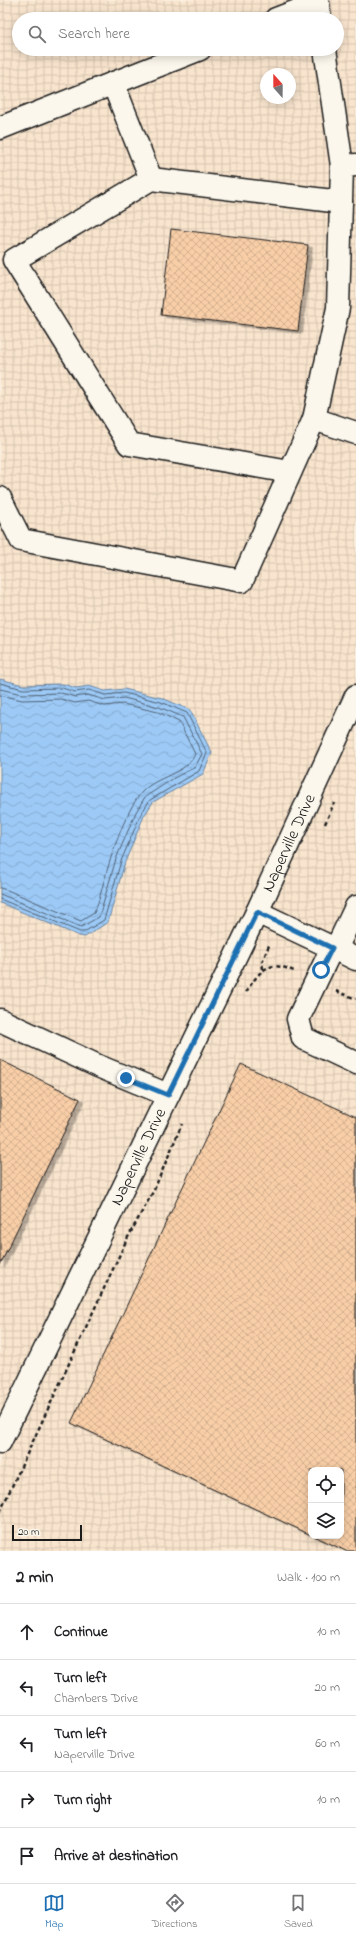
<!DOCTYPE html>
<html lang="en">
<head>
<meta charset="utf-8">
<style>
  body { margin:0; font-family:"Indie Flower",sans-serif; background:#f2f2f2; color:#202124 }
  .controls { position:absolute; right:12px; bottom:12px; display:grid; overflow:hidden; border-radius:8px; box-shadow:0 2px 10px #0003 }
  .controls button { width:36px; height:36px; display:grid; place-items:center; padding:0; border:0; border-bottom:1px solid #e0e0e0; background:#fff; color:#202124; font:20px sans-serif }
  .compass { position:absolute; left:260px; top:68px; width:36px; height:36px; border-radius:50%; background:#fff; box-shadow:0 2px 10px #0003; rotate:339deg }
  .scale { position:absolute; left:12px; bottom:10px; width:70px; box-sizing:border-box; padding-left:4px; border:2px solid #1c1c1c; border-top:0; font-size:11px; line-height:14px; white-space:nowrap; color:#1c1c1c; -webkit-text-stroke:3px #fbf7ec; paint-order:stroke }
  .stop { position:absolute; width:12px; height:12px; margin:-9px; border:3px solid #1f6fb2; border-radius:50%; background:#fff }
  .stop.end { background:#1f6fb2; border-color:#fff; box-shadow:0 1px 4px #0008 }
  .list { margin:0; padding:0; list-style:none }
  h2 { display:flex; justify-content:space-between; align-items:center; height:52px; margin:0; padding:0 16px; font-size:17px }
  h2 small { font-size:13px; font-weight:400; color:#757577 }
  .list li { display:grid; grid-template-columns:26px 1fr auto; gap:12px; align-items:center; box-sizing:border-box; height:56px; padding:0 16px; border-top:1px solid #e0e0e0 }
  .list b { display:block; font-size:15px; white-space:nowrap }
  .list p { margin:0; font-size:13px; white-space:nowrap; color:#757577 }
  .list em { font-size:13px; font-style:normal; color:#757577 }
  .icon { flex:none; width:22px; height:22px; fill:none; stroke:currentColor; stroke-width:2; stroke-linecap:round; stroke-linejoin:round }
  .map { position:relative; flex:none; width:356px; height:1551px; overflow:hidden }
  .search { position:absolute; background:#fff; box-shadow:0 2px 10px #0003; left:12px; right:12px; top:12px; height:44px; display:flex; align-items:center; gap:10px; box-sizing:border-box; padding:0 14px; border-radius:22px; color:#757577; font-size:15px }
  .sheet { height:332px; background:#fff }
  nav { display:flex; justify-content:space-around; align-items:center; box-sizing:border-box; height:56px; border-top:1px solid #e0e0e0; background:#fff; font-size:11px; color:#757577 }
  nav a { display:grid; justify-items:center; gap:2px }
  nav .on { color:#1f6fb2 }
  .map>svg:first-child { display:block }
</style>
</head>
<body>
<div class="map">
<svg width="356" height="1551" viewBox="0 0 356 1551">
  <defs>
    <pattern id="industrial-grid" width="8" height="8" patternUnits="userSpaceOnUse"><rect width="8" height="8" fill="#f9e5ce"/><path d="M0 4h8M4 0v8" fill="none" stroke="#d5c4b0"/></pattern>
    <pattern id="water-waves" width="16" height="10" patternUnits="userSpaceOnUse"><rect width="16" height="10" fill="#9cc9f6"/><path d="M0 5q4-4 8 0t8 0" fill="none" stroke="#86acd2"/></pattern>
    <pattern id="building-cross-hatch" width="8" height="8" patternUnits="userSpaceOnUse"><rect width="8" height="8" fill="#f8cea7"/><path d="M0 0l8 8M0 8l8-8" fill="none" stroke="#d4b08f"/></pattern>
    <filter id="shadow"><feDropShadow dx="4.5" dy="2.5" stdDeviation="0" flood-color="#0004"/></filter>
  </defs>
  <rect width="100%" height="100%" fill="#faefde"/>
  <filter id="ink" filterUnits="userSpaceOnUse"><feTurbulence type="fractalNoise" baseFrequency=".025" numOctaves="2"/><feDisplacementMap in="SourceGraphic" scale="8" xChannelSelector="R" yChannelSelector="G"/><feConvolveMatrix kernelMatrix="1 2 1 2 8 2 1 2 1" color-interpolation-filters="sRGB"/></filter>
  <g filter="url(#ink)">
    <!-- industrial -->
    <path fill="url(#industrial-grid)" fill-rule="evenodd" d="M0,0H356V1551H0ZM19,19H337V49H19ZM266,74H290V98H266ZM311,1470H341V1536H311Z"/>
    <!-- water -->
    <polygon fill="url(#water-waves)" stroke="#69849f" points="0,679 23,685 63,684 76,688 89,686 105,691 124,689 162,698 190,710 212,753 203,774 153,802 144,816 125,862 108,922 85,937 79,936 0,903"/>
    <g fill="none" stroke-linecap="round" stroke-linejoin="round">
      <!-- shore -->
      <g stroke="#4f6173" stroke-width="1">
        <polyline points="0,683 23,689 62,688 75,692 89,690 105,695 124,693 161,702 187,713 207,753 199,771 150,800 141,814 121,861 104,920 84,932 80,932 0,899"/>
        <polyline points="0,689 22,694 61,693 75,697 88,695 105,700 124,698 159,707 183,717 202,754 195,767 174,778 145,797 136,812 116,859 99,917 81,927 0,894"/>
        <path d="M0,695L22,700L61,699L75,703L88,701L104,706L123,704L158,712L179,722L195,754C187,774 156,776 142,792C125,811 111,856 104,881C101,891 99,903 94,913L81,921L7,890L0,888"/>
      </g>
    </g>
    <!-- building -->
    <g fill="url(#building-cross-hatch)" stroke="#1c1c1c" filter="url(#shadow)">
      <polygon points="171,229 308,245 298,331 161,315"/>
      <polygon points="0,1060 80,1099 0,1265"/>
      <polygon points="241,1064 356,1117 356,1551 346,1551 314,1536 341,1536 341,1470 311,1470 311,1535 71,1423"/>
    </g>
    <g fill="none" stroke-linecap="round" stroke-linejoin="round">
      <!-- minor casing -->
      <g stroke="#1c1c1c" stroke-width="25">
        <g id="minor">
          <polyline points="276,19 318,3 320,19"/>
          <polyline points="325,49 342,166"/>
          <polyline points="113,83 151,179"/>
          <polyline points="0,128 200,49"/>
          <polyline points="356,165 342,166 338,308 314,419 356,433"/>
          <polyline points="290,472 129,444 14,260 151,179 341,202"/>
          <polyline points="0,498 21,540 242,581 314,419"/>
          <polyline points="257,912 356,959"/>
          <polyline points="332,948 298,1019 303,1038 356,1063"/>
          <polyline points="336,949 356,907"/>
          <polyline points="0,1020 98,1066 168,1095"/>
          <path id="s1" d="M0,1442L257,912L356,696"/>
        </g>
      </g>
      <!-- path -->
      <g stroke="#1c1c1c" stroke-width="2.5" stroke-dasharray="4 3" stroke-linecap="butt">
        <polyline points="325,824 334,803"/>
        <polyline points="263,969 262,962 270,943"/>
        <polyline points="336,991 356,999"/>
        <path d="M246,992C261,969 268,959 296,972"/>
        <polyline points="0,1512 127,1239 154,1190 182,1124"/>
      </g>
      <!-- minor -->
      <use href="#minor" stroke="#fbf7ec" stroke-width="22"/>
    </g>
  </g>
  <g fill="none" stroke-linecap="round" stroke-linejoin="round" filter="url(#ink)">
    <!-- route -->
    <polyline stroke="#1f6fb2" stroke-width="5" points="126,1078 168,1095 257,912 332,948 321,970"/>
  </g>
  <g text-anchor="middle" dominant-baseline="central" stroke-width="3.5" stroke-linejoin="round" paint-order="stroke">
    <!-- street labels -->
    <g font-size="17" fill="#1c1c1c" stroke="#fbf7ec">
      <text stroke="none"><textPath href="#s1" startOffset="665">Naperville Drive</textPath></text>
      <text stroke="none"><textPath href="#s1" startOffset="317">Naperville Drive</textPath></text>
    </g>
  </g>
</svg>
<div class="controls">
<button><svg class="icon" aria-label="locate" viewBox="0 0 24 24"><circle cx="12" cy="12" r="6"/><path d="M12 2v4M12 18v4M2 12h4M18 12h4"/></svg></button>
<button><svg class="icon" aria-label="layers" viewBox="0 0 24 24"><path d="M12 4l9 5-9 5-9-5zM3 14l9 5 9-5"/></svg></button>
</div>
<svg class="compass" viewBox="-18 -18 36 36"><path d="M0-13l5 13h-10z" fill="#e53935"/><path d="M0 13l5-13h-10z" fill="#757577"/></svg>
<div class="scale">20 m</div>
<div class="stop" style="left:321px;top:970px"></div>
<div class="stop end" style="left:126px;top:1078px"></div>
<div class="search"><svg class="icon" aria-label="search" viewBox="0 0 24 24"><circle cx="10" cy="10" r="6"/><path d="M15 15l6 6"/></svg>Search here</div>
</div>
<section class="sheet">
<h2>2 min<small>Walk · 100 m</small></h2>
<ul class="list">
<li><svg class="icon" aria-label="ahead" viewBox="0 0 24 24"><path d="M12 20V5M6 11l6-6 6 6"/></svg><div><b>Continue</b></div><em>10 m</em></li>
<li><svg class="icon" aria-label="left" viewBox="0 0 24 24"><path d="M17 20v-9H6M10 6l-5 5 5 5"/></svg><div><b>Turn left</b><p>Chambers Drive</p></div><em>20 m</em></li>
<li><svg class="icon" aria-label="left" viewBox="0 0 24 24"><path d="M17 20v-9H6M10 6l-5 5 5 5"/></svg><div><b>Turn left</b><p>Naperville Drive</p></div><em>60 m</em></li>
<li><svg class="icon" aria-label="right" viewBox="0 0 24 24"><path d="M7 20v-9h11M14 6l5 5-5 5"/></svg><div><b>Turn right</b></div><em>10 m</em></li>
<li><svg class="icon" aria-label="arrive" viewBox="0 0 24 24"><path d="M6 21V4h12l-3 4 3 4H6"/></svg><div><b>Arrive at destination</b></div></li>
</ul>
</section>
<nav>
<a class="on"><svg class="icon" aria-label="map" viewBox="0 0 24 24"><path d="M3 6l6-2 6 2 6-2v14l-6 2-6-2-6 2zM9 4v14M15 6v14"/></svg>Map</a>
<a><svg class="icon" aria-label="directions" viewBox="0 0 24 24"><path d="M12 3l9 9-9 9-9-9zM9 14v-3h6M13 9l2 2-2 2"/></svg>Directions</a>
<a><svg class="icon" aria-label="saved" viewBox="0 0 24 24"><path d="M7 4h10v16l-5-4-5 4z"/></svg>Saved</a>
</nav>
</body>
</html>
